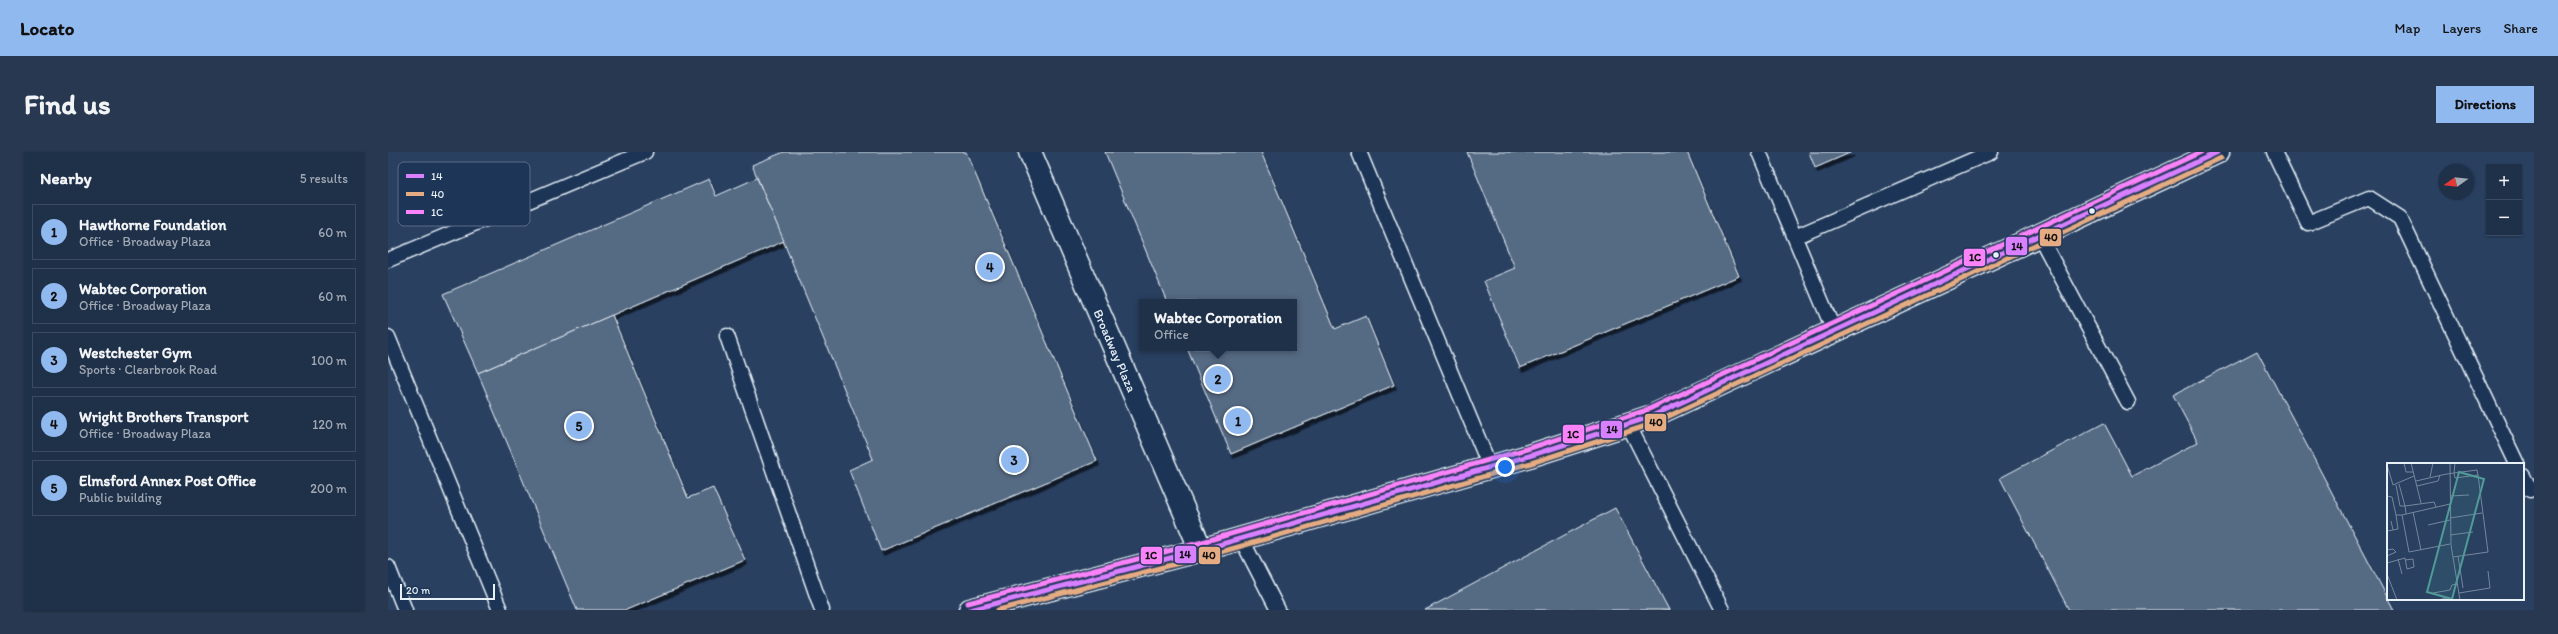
<!DOCTYPE html>
<html lang="en">
<head>
<meta charset="utf-8">
<style>
  body { margin:0; font-family:Itim,sans-serif; background:#273850; color:#f1f3f6 }
  .controls { position:absolute; right:12px; top:12px; display:grid; overflow:hidden; border-radius:0px; box-shadow:0 1px 3px #0004 }
  .controls button { width:36px; height:36px; display:grid; place-items:center; padding:0; border:0; border-bottom:1px solid #3c4b61; background:#1f3049; color:#f1f3f6; font:20px sans-serif }
  .compass { position:absolute; left:2050px; top:12px; width:36px; height:36px; border-radius:50%; background:#1f3049; box-shadow:0 1px 3px #0004; rotate:255deg }
  .scale { position:absolute; left:12px; bottom:10px; width:95px; box-sizing:border-box; padding-left:4px; border:2px solid #e8f1f8; border-top:0; font-size:11px; line-height:14px; white-space:nowrap; color:#e8f1f8; -webkit-text-stroke:3px #1d3557; paint-order:stroke }
  .you { position:absolute; left:1117px; top:315px; width:14px; height:14px; margin:-10px; border:3px solid #fff; border-radius:50%; background:#1a73e8; box-shadow:0 0 0 6px #1a73e833 }
  .badge { display:grid; place-items:center; width:26px; height:26px; border-radius:50%; background:#90b9f0; color:#111; font-size:13px; font-weight:700 }
  .pin { position:absolute; translate:-50% -50%; border:2px solid #fff; box-shadow:0 1px 4px #0006 }
  .popup { position:absolute; left:751px; top:147px; width:158px; height:52px; box-sizing:border-box; display:grid; place-content:center; border-radius:0px; background:#1f3049; filter:drop-shadow(0 1px 3px #0005); font-size:13px; white-space:nowrap; color:#a1a9b4 }
  .popup b { font-size:15px; color:#f1f3f6 }
  .popup::after { content:''; position:absolute; left:50%; top:100%; margin-left:-8px; border:8px solid transparent; border-top-color:#1f3049 }
  .list { margin:0; padding:0; list-style:none }
  h2 { display:flex; justify-content:space-between; align-items:center; height:52px; margin:0; padding:0 16px; font-size:17px }
  h2 small { font-size:13px; font-weight:400; color:#a1a9b4 }
  .list li { display:grid; grid-template-columns:26px 1fr auto; gap:12px; align-items:center; box-sizing:border-box; height:56px; margin:0 8px 8px; padding:0 8px; border:1px solid #3c4b61; border-radius:0px }
  .list b { display:block; font-size:15px; white-space:nowrap }
  .list p { margin:0; font-size:13px; white-space:nowrap; color:#a1a9b4 }
  .list em { font-size:13px; font-style:normal; color:#a1a9b4 }
  .map { position:relative; flex:none; width:2146px; height:458px; overflow:hidden; border-radius:0px }
  header { display:flex; align-items:center; gap:24px; box-sizing:border-box; height:56px; padding:0 20px; background:#90b9f0; color:#111 }
  header strong { font-size:19px }
  nav { display:flex; gap:22px; margin-inline-start:auto; font-size:14px }
  .intro { display:flex; align-items:center; justify-content:space-between; box-sizing:border-box; height:96px; padding:0 24px }
  h1 { margin:0; font-size:28px }
  .button { padding:10px 18px; border-radius:0px; background:#90b9f0; color:#111; font-size:14px; font-weight:700 }
  main { display:flex; gap:24px; padding:0 24px }
  aside { flex:1; background:#1f3049; border-radius:0px; box-shadow:0 1px 3px #0004 }
  .map>svg:first-child { display:block }
</style>
</head>
<body>
<header>
<strong>Locato</strong>
<nav><a>Map</a><a>Layers</a><a>Share</a></nav>
</header>
<div class="intro"><h1>Find us</h1><a class="button">Directions</a></div>
<main>
<aside>
<h2>Nearby<small>5 results</small></h2>
<ul class="list">
<li><span class="badge">1</span><div><b>Hawthorne Foundation</b><p>Office · Broadway Plaza</p></div><em>60 m</em></li>
<li><span class="badge">2</span><div><b>Wabtec Corporation</b><p>Office · Broadway Plaza</p></div><em>60 m</em></li>
<li><span class="badge">3</span><div><b>Westchester Gym</b><p>Sports · Clearbrook Road</p></div><em>100 m</em></li>
<li><span class="badge">4</span><div><b>Wright Brothers Transport</b><p>Office · Broadway Plaza</p></div><em>120 m</em></li>
<li><span class="badge">5</span><div><b>Elmsford Annex Post Office</b><p>Public building</p></div><em>200 m</em></li>
</ul>
</aside>
<div class="map">
<svg width="2146" height="458" viewBox="0 0 2146 458">
  <defs>
    <filter id="shadow"><feDropShadow dx="2.5" dy="4.5" stdDeviation="0" flood-color="#0009"/></filter>
  </defs>
  <rect width="100%" height="100%" fill="#294061"/>
  <filter id="ink" filterUnits="userSpaceOnUse"><feTurbulence type="fractalNoise" baseFrequency=".025" numOctaves="2"/><feDisplacementMap in="SourceGraphic" scale="8" xChannelSelector="R" yChannelSelector="G"/><feConvolveMatrix kernelMatrix="1 2 1 2 8 2 1 2 1" color-interpolation-filters="sRGB"/></filter>
  <g filter="url(#ink)">
    <!-- building -->
    <g fill="#556a83" stroke="#e8f1f8" filter="url(#shadow)">
      <polygon points="396,0 578,0 709,309 493,399 461,318 485,307 364,13"/>
      <polygon points="717,0 873,0 947,177 978,164 1006,233 843,302 799,196 906,196 906,150 779,150"/>
      <polygon points="1079,0 1299,0 1351,124 1132,216 1096,129 1127,116"/>
      <polygon points="1421,0 1464,0 1427,16"/>
      <polygon points="369,26 396,89 90,221 55,142 321,27 328,44"/>
      <polygon points="224,163 300,346 325,336 357,408 238,458 189,458 90,221"/>
      <polygon points="1869,199 2006,458 1681,458 1612,326 1716,271 1744,324 1810,290 1785,243"/>
      <polygon points="1227,356 1281,458 1037,458"/>
    </g>
    <g fill="none" stroke-linecap="round" stroke-linejoin="round">
      <!-- lane casing -->
      <g stroke="#e8f1f8" stroke-width="17">
        <g id="lane">
          <polyline points="971,0 1102,315"/>
          <polyline points="1371,0 1446,179"/>
          <polyline points="1886,0 1920,71 1981,46 2012,66 2129,312"/>
          <polyline points="1651,83 1740,250"/>
          <polyline points="1407,85 1603,0"/>
          <polyline points="0,108 257,0"/>
          <polyline points="339,184 434,458"/>
          <polyline points="0,185 112,458"/>
          <polyline points="1240,272 1334,458"/>
          <polyline points="2135,324 2142,338"/>
          <polyline points="853,386 890,458"/>
          <polyline points="0,415 17,458"/>
        </g>
      </g>
      <!-- street casing -->
      <g stroke="#e8f1f8" stroke-width="25">
        <g id="street">
          <path id="s1" d="M642,0L813,398"/>
        </g>
      </g>
      <!-- secondary casing -->
      <g stroke="#e8f1f8" stroke-width="25">
        <polyline id="secondary" points="582,458 813,398 1141,304 1262,265 1830,0"/>
      </g>
      <!-- lane -->
      <use href="#lane" stroke="#1d3557" stroke-width="14"/>
      <!-- street -->
      <use href="#street" stroke="#1d3557" stroke-width="22"/>
      <!-- secondary -->
      <use href="#secondary" stroke="#1d3557" stroke-width="22"/>
      <!-- bus-1 casing -->
      <g stroke="#1d3557" stroke-width="8">
        <polyline id="bus-1" points="582,458 813,398 1141,304 1262,265 1830,0"/>
      </g>
      <!-- bus-2 casing -->
      <g stroke="#1d3557" stroke-width="8">
        <polyline id="bus-2" points="610,458 815,405 1143,311 1264,272 1833,6"/>
      </g>
      <!-- bus-3 casing -->
      <g stroke="#1d3557" stroke-width="8">
        <polyline id="bus-3" points="580,451 811,391 1139,297 1259,258 1813,0"/>
      </g>
      <!-- bus-1 -->
      <use href="#bus-1" stroke="#d880ff" stroke-width="5"/>
      <!-- bus-2 -->
      <use href="#bus-2" stroke="#e5ac83" stroke-width="5"/>
      <!-- bus-3 -->
      <use href="#bus-3" stroke="#fb83f9" stroke-width="5"/>
    </g>
  </g>
  <!-- markers -->
  <g fill="#e8f1f8" stroke="#1d3557" stroke-width="1.5">
    <circle cx="1704" cy="59" r="3.5"/>
    <circle cx="1608" cy="103" r="3.5"/>
  </g>
  <g text-anchor="middle" dominant-baseline="central" stroke-width="3" stroke-linejoin="round" paint-order="stroke">
    <!-- street labels -->
    <g font-size="13" fill="#e8f1f8" stroke="#1d3557">
      <text stroke="none"><textPath href="#s1" startOffset="216">Broadway Plaza</textPath></text>
    </g>
  </g>
  <!-- overview -->
  <g transform="translate(1999 311)">
    <rect width="137" height="137" fill="#294061"/>
    <path fill="none" stroke="#75879d" stroke-width="1" d="M17,0L19,9H26M24,0L34,40M63,0L64,82L73,137M0,2L6,22L27,13M43,14L46,0M29,18L55,12L60,11L67,10L90,7L91,12L68,15L67,10L68,0M9,22L13,43H18L12,21M30,23L51,18L53,12M0,33L5,34L9,52M63,33L82,32M63,41L15,52L22,89L63,81M26,49L34,87M19,51L18,43L47,39L49,44M63,55L95,50M41,62L63,57M6,67L11,66L9,52H15M0,68L6,67L4,58M63,72L86,69M0,87L6,86L9,89L0,93M71,93L76,125M66,94L101,89L91,12M11,96L15,111M0,100L18,95L20,106L27,104L26,96L18,97M0,111L10,137M46,130L63,127L65,122L70,121M72,130L103,125L101,108M50,137L60,135L66,137"/>
    <path fill="#509b97" fill-opacity="0.15" stroke="#509b97" stroke-width="2" d="M72,9L97,16L65,136L40,129Z"/>
    <rect width="137" height="137" fill="none" stroke="#e8f1f8" stroke-width="2"/>
  </g>
  <!-- legend -->
  <rect x="10" y="10" width="132" height="64" rx="6" fill="#1d3557" stroke="#5a6d87" stroke-width="1"/>
  <rect x="18" y="22" width="18" height="4" fill="#d880ff"/>
  <rect x="18" y="40" width="18" height="4" fill="#e5ac83"/>
  <rect x="18" y="58" width="18" height="4" fill="#fb83f9"/>
  <g font-size="11" fill="#e8f1f8">
    <text x="43" y="28">14</text>
    <text x="43" y="46">40</text>
    <text x="43" y="64">1C</text>
  </g>
  <g stroke="#1d3557" stroke-width="1.5">
    <rect x="1651" y="76" width="23" height="19" rx="4" fill="#e5ac83"/>
    <rect x="1617" y="84" width="23" height="20" rx="4" fill="#d880ff"/>
    <rect x="1575" y="96" width="23" height="19" rx="4" fill="#fb83f9"/>
    <rect x="1256" y="261" width="23" height="19" rx="4" fill="#e5ac83"/>
    <rect x="1212" y="268" width="23" height="19" rx="4" fill="#d880ff"/>
    <rect x="1174" y="272" width="23" height="20" rx="4" fill="#fb83f9"/>
    <rect x="786" y="393" width="23" height="19" rx="4" fill="#d880ff"/>
    <rect x="810" y="394" width="23" height="19" rx="4" fill="#e5ac83"/>
    <rect x="752" y="394" width="23" height="19" rx="4" fill="#fb83f9"/>
  </g>
  <g font-size="11" text-anchor="middle" font-weight="bold" fill="#111">
    <text x="1663" y="89">40</text>
    <text x="1629" y="98">14</text>
    <text x="1587" y="109">1C</text>
    <text x="1268" y="274">40</text>
    <text x="1224" y="281">14</text>
    <text x="1185" y="286">1C</text>
    <text x="797" y="406">14</text>
    <text x="821" y="407">40</text>
    <text x="763" y="407">1C</text>
  </g>
</svg>
<div class="controls">
<button>+</button>
<button>−</button>
</div>
<svg class="compass" viewBox="-18 -18 36 36"><path d="M0-13l5 13h-10z" fill="#e53935"/><path d="M0 13l5-13h-10z" fill="#a1a9b4"/></svg>
<div class="scale">20 m</div>
<div class="you"></div>
<div class="pin badge" style="left:850px;top:269px">1</div>
<div class="pin badge" style="left:830px;top:227px">2</div>
<div class="popup"><b>Wabtec Corporation</b>Office</div>
<div class="pin badge" style="left:626px;top:308px">3</div>
<div class="pin badge" style="left:602px;top:115px">4</div>
<div class="pin badge" style="left:191px;top:274px">5</div>
</div>
</main>
</body>
</html>
